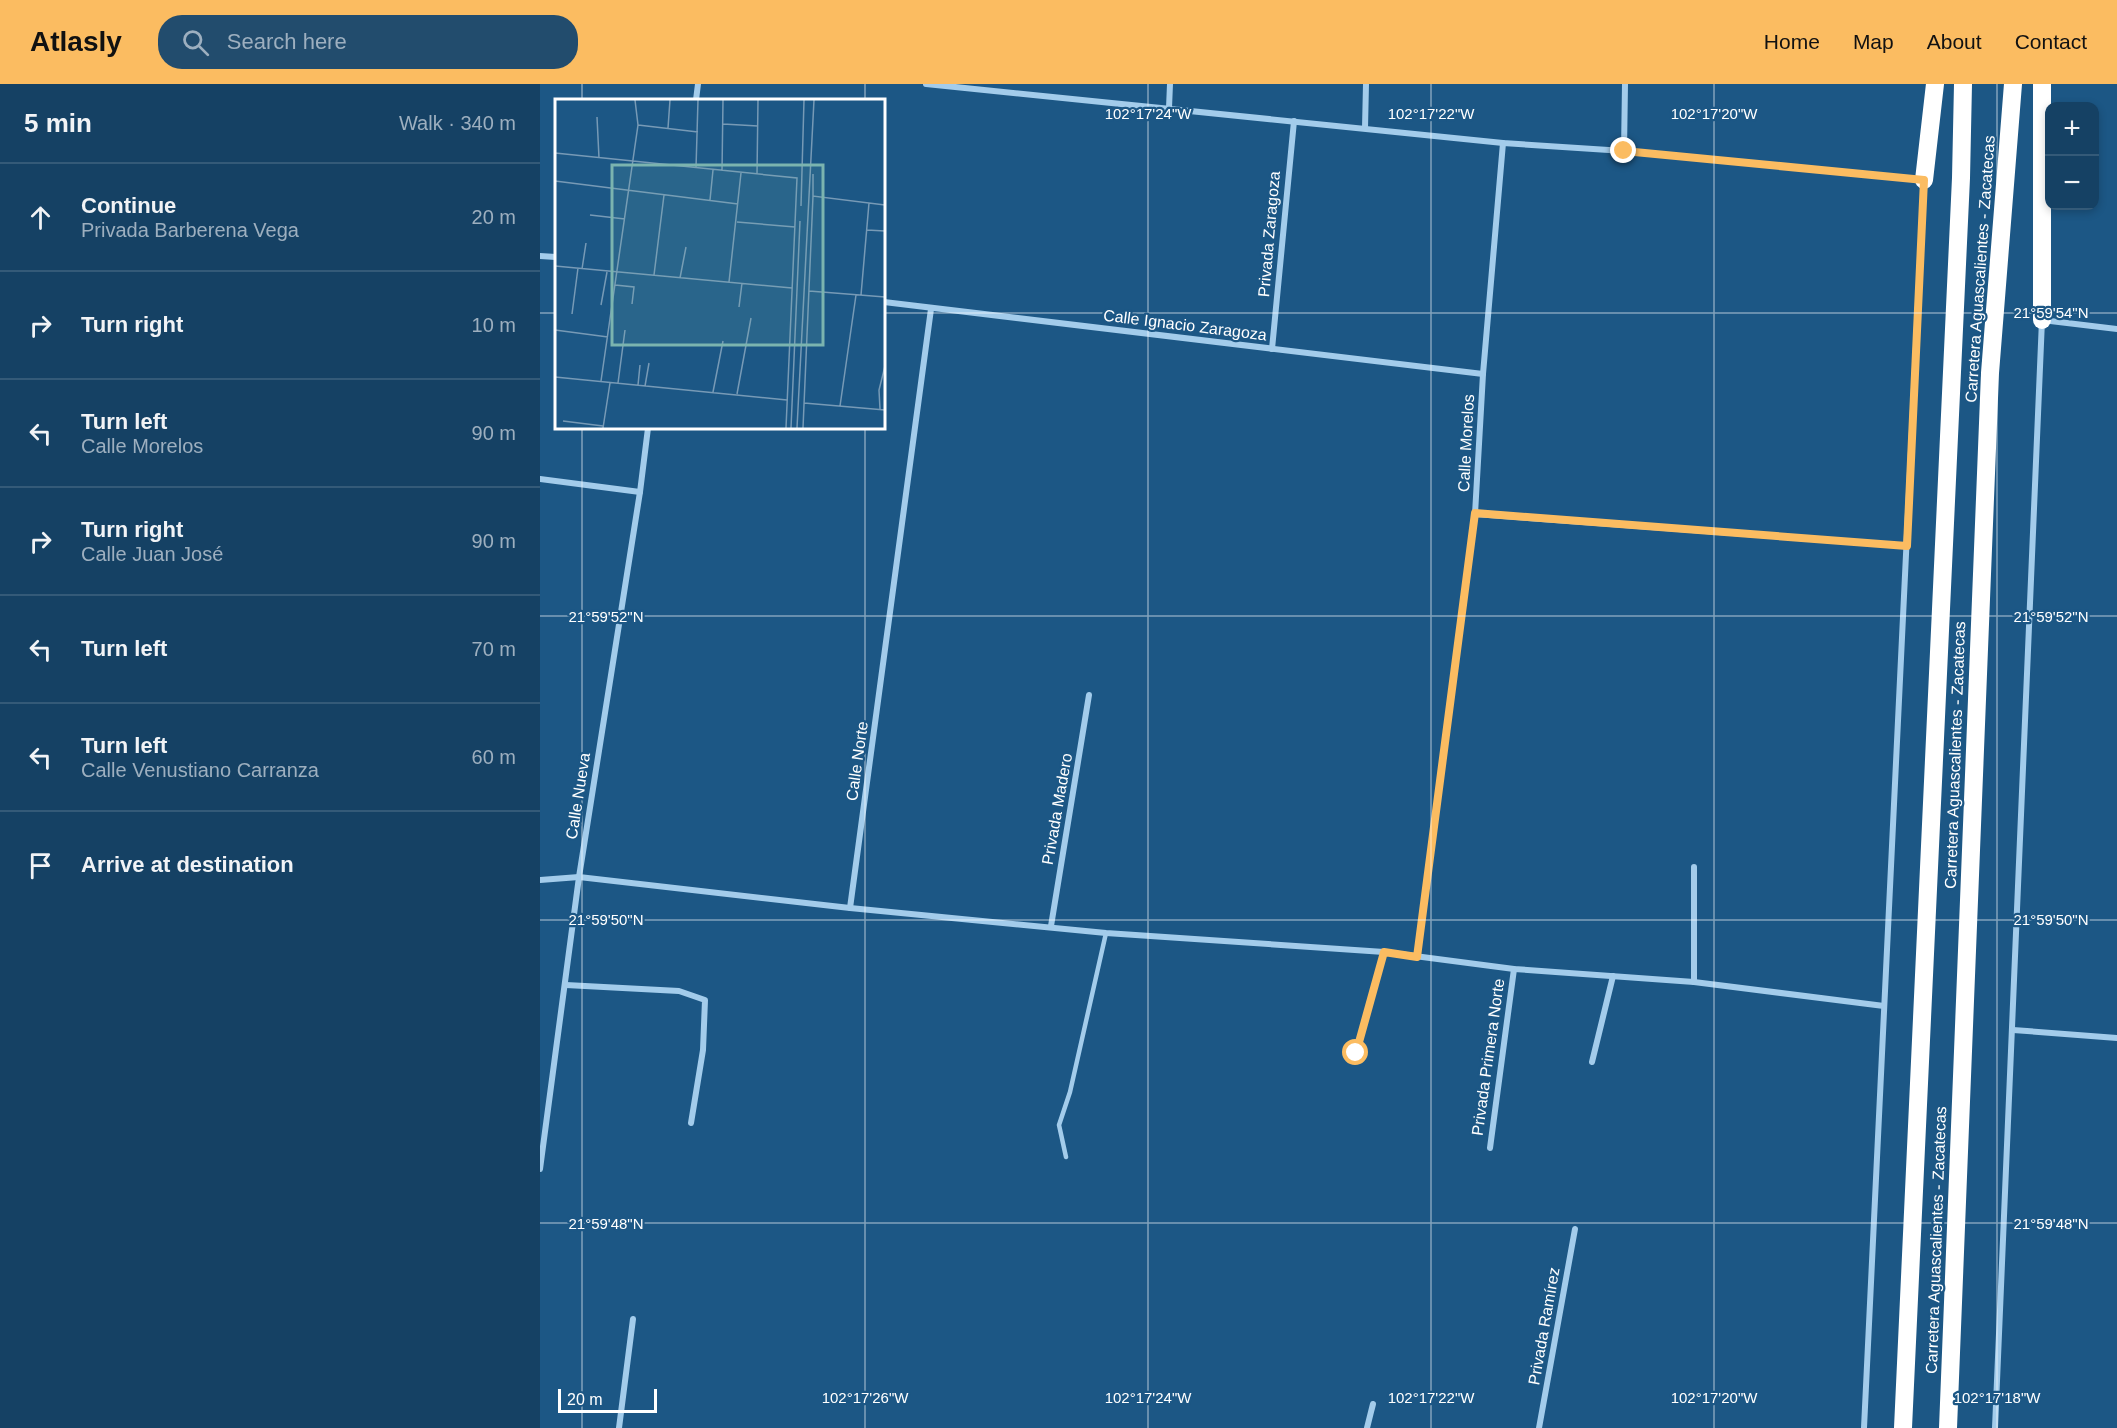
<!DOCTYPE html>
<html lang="en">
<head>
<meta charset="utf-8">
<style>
  body { margin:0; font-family:Helvetica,sans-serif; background:#224c6d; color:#f1f3f6 }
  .controls { position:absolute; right:18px; top:18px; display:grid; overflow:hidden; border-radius:12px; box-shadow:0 3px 9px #0003 }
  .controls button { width:54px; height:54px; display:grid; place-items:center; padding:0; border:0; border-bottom:2px solid #345a78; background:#154164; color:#f1f3f6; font:30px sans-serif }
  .scale { position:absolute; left:18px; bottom:15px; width:99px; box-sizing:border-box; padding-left:6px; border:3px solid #fff; border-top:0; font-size:16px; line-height:21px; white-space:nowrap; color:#fff; -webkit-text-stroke:4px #1c5785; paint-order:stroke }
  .stop { position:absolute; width:18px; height:18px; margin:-14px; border:4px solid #fbbc61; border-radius:50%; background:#fff }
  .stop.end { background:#fbbc61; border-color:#fff; box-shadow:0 2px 6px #0008 }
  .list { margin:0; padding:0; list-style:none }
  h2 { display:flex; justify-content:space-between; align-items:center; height:78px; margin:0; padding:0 24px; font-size:26px }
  h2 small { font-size:20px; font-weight:400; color:#9dafbf }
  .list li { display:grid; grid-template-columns:39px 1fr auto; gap:18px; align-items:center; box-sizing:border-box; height:108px; padding:0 24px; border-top:2px solid #345a78 }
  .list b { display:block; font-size:22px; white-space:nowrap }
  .list p { margin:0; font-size:20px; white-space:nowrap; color:#9dafbf }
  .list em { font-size:20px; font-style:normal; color:#9dafbf }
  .icon { flex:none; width:33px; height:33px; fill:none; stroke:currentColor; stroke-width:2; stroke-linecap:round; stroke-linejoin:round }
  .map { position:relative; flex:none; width:1577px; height:1344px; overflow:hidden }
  header { display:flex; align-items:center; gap:36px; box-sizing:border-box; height:84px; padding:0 30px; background:#fbbc61; color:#111 }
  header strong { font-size:28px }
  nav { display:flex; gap:33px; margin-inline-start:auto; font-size:21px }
  .search { width:420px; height:54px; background:#224c6d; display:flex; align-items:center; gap:15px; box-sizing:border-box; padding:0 21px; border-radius:24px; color:#9dafbf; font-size:22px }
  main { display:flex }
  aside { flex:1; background:#154164 }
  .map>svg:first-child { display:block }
</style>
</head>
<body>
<header>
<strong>Atlasly</strong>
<div class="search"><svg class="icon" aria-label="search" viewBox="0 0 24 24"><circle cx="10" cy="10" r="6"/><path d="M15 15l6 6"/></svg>Search here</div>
<nav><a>Home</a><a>Map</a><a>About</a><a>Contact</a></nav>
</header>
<main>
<aside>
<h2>5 min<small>Walk · 340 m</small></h2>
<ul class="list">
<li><svg class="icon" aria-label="ahead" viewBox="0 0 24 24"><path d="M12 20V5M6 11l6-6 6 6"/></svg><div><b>Continue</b><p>Privada Barberena Vega</p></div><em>20 m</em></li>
<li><svg class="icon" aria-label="right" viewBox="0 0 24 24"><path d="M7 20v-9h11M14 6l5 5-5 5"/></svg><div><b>Turn right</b></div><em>10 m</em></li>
<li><svg class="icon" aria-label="left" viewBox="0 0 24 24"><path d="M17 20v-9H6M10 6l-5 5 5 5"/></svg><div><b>Turn left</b><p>Calle Morelos</p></div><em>90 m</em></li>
<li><svg class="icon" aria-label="right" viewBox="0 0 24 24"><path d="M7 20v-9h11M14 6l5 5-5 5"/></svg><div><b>Turn right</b><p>Calle Juan José</p></div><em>90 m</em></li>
<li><svg class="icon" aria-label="left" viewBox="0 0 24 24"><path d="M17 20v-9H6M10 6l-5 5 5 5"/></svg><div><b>Turn left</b></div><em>70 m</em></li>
<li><svg class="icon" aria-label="left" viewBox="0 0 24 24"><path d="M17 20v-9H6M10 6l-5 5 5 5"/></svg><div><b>Turn left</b><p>Calle Venustiano Carranza</p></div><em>60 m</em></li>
<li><svg class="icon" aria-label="arrive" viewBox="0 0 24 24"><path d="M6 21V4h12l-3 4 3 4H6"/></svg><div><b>Arrive at destination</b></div></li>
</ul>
</aside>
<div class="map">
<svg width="1577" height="1344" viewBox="0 0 1577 1344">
  <rect width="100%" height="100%" fill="#1c5785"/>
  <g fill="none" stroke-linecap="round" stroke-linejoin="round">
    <!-- lane -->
    <g stroke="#a3cceb" stroke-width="4.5">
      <polyline points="816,969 844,868"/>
      <polyline points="526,1073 519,1041 530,1008 566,849"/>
    </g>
    <!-- street -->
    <g stroke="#a3cceb" stroke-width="6">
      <polyline points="386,0 963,59 1084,67 1384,96 1324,1344"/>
      <polyline points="156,16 158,0"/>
      <polyline points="629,24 630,0"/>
      <polyline points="825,44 826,0"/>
      <polyline points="1084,67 1085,0"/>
      <polyline points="0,172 16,173"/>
      <polyline points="344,218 943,290"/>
      <polyline points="732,265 754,37"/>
      <polyline points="0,395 100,408"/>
      <polyline points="935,430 1367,462"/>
      <polyline points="1154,783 1154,898"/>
      <polyline points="0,796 39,793 310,824 566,849 844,868 974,885 1154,898 1344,922"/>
      <polyline points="310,824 391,225"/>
      <polyline points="511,842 549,611"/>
      <polyline points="877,873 935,430 943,290 963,59"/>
      <polyline points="26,901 139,907 165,916 163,966 151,1039"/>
      <polyline points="1473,946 1577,954"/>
      <polyline points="1052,978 1073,892"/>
      <polyline points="950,1064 974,885"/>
      <polyline points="0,1085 39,793 100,408 108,344"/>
      <polyline points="79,1344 93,1235"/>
      <polyline points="827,1344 833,1320"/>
      <polyline points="999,1344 1035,1145"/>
      <polyline points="1455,1344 1502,236 1577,245"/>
    </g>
    <!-- highway -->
    <g stroke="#fff" stroke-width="18">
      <polyline points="1502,0 1502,236"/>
      <polyline points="1384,96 1395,0"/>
      <polyline points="1363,1344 1421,94 1423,0"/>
      <polyline points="1408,1344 1450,289 1473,0"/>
    </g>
  </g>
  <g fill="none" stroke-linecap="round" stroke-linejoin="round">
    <!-- route -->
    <polyline stroke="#fbbc61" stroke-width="8" points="816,969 844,868 877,873 935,429 1367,462 1384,96 1084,67"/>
  </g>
  <!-- ticks -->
  <path fill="none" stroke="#fff" stroke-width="1.5" stroke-opacity="0.45" d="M42,0V16M325,0V16M608,0V1344M891,0V1344M1174,0V1344M1457,0V1344M0,229H16M344,229H1577M42,344V1344M325,344V1344M0,532H1577M0,836H1577M0,1139H1577"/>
  <g text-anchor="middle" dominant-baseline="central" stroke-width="4.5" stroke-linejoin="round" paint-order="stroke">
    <!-- street labels -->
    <g font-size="16" fill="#fff" stroke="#1c5785">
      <text transform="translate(729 150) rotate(-85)">Privada Zaragoza</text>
      <text transform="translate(1440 185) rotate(-86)">Carretera Aguascalientes - Zacatecas</text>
      <text transform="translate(645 241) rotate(7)">Calle Ignacio Zaragoza</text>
      <text transform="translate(926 359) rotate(-87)">Calle Morelos</text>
      <text transform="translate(1415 671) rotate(-88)">Carretera Aguascalientes - Zacatecas</text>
      <text transform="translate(317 677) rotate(-82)">Calle Norte</text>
      <text transform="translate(38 712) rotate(-81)">Calle Nueva</text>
      <text transform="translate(517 725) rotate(-80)">Privada Madero</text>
      <text transform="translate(948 973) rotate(-82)">Privada Primera Norte</text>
      <text transform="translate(1396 1156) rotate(-88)">Carretera Aguascalientes - Zacatecas</text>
      <text transform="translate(1004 1242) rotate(-80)">Privada Ramírez</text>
    </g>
  </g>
  <!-- overview -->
  <g transform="translate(15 15)">
    <rect width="330" height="330" fill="#1c5785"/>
    <path fill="none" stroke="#779ab6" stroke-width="1.5" d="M42,18L44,59M168,25L203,27M83,26L143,33M113,29L115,1M0,54L242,79L231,329M141,69L143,1M167,72L168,1M202,75L203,1M258,75V97M0,82L183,105M155,101L158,71M246,107L249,1M35,116L70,120M182,123L240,128M312,131L330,132M0,167L237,189M27,170L31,144M99,176L109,96M125,179L131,148M174,183L186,74M60,186L79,188L77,205M254,192L330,198M306,196L314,104M46,206L52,173M184,208L187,184M17,215L23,169M0,231L53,238M0,278L232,301M46,282L83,26L80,1M63,284L70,231M83,286L85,266M90,287L94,264M158,293L168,242M182,295L196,219M249,304L330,311M285,307L301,196M325,310L324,291L330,267M8,322L48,327M48,329L55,284M236,329L245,122M242,329L259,1M248,329L258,97L330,106"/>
    <path fill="#7bb4af" fill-opacity="0.15" stroke="#7bb4af" stroke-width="3" d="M57,66H268V246H57Z"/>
    <rect width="330" height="330" fill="none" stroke="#fff" stroke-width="3"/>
  </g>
  <g font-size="15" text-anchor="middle" fill="#fff" stroke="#1c5785" stroke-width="4.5" stroke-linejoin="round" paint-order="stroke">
    <text x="608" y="35">102°17'24"W</text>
    <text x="891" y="35">102°17'22"W</text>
    <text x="1174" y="35">102°17'20"W</text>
    <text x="1511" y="234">21°59'54"N</text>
    <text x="66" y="538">21°59'52"N</text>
    <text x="1511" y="538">21°59'52"N</text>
    <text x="66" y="841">21°59'50"N</text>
    <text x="1511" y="841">21°59'50"N</text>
    <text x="66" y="1145">21°59'48"N</text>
    <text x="1511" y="1145">21°59'48"N</text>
    <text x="325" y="1319">102°17'26"W</text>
    <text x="608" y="1319">102°17'24"W</text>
    <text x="891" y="1319">102°17'22"W</text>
    <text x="1174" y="1319">102°17'20"W</text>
    <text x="1457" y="1319">102°17'18"W</text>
  </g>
</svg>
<div class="controls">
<button>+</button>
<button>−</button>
</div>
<div class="scale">20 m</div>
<div class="stop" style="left:816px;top:969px"></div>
<div class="stop end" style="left:1084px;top:67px"></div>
</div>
</main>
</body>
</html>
